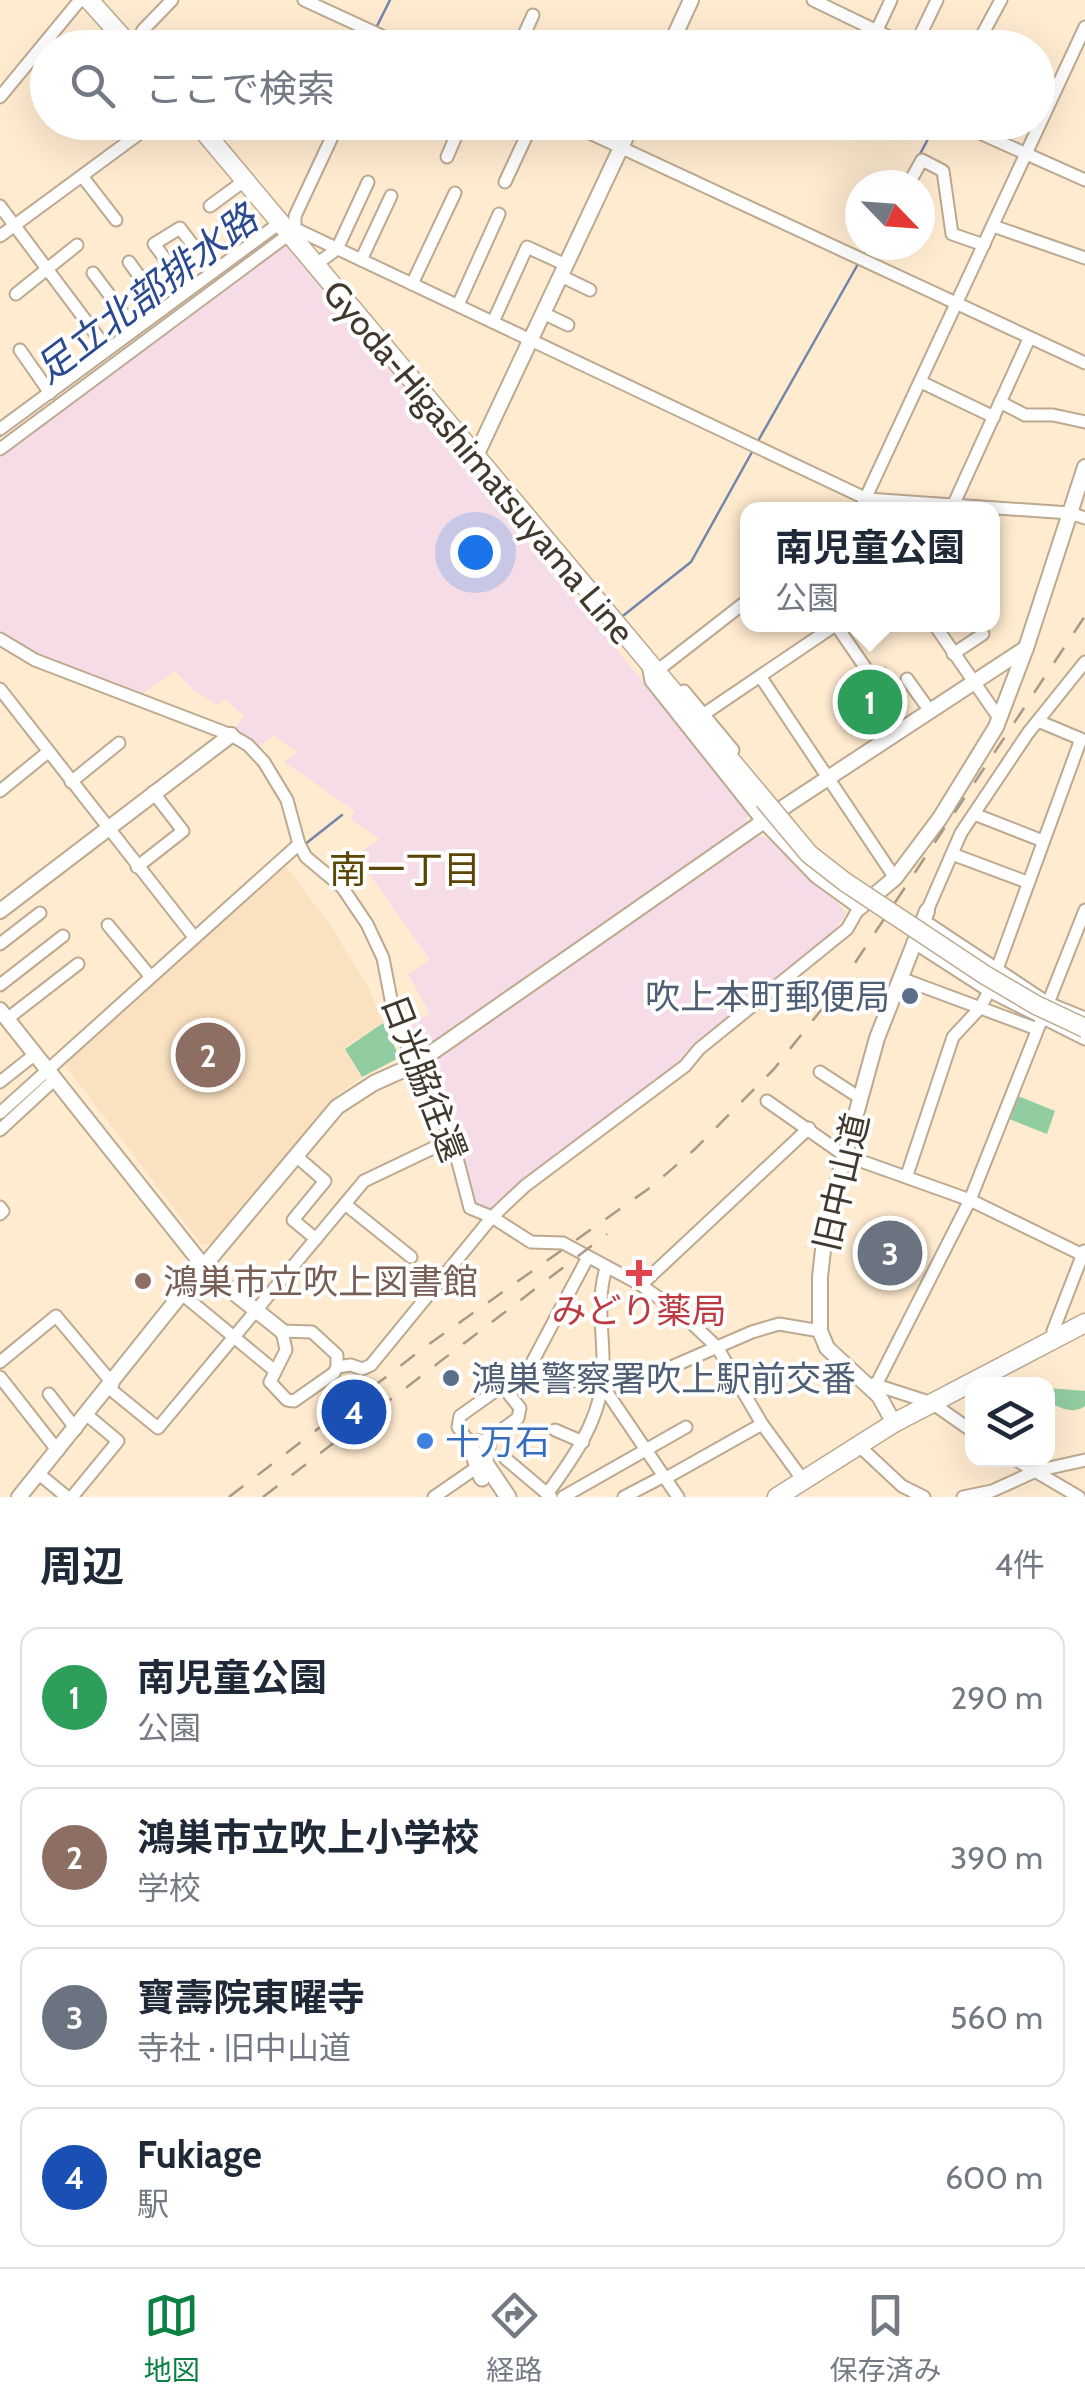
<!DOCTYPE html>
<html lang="ja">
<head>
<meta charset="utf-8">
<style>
  body { margin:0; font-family:Cabin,"Noto Sans JP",sans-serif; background:#f6f6f7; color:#1f2937 }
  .controls { position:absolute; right:30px; bottom:30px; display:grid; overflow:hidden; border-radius:20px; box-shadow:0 10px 40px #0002 }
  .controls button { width:90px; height:90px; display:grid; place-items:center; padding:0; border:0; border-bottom:2px solid #e0e1e3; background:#fff; color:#1f2937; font:50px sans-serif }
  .compass { position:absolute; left:845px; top:170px; width:90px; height:90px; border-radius:50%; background:#fff; box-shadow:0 10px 40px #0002; rotate:115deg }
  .you { position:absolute; left:475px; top:552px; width:35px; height:35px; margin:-25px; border:8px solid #fff; border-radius:50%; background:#1a73e8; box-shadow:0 0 0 15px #1a73e833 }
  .badge { display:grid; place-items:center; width:65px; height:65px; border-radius:50%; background:#0b8043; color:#fff; font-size:32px; font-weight:700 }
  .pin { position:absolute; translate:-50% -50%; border:5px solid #fff; box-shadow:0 2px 10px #0006 }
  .popup { position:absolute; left:740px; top:502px; width:260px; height:130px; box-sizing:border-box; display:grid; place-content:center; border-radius:20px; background:#fff; filter:drop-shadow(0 2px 8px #0005); font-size:32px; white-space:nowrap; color:#747a83 }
  .popup b { font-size:38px; color:#1f2937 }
  .popup::after { content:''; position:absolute; left:50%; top:100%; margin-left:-20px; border:20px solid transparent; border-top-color:#fff }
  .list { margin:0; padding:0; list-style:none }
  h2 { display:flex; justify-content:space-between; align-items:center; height:130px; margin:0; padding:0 40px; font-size:42px }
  h2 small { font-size:32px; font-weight:400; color:#747a83 }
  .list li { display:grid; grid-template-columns:65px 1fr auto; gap:30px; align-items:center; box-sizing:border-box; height:140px; margin:0 20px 20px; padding:0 20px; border:2px solid #e0e1e3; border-radius:20px }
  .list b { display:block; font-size:38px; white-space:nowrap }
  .list p { margin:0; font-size:32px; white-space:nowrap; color:#747a83 }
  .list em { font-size:32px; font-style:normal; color:#747a83 }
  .icon { flex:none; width:55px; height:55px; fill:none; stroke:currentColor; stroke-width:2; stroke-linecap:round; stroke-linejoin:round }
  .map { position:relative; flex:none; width:1085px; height:1497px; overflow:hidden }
  .search { position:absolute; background:#fff; box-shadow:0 10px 40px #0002; left:30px; right:30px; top:30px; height:110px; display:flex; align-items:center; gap:25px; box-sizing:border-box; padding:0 35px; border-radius:55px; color:#747a83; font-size:38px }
  .sheet { height:770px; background:#fff }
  nav { display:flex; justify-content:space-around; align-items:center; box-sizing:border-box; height:140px; border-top:2px solid #e0e1e3; background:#fff; font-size:28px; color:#747a83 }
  nav a { display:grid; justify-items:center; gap:5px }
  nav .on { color:#0b8043 }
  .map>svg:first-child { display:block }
</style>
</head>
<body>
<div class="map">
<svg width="1085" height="1497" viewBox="0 0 1085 1497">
  <rect width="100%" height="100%" fill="#ffebd0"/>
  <!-- built -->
  <polygon fill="#fae2c0" points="282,861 330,925 368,987 383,1022 344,1048 361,1078 339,1093 213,1244 201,1244 62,1061"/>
  <!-- industrial -->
  <g fill="#f5dce6">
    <polygon points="286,245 527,533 525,539 748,809 746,827 596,928 442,1038 411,1053 400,1028 430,1014 408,974 430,960 356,855 379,839 351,819 355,811 284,762 297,752 274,735 260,746 233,730 244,716 225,699 217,705 190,687 175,671 142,694 47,658 8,638 0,630 0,454"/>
    <polygon points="751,835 768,838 803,874 838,902 846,914 827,940 685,1052 682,1064 598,1122 491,1212 476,1207 469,1198 419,1067"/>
  </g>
  <!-- green -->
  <g fill="#92cca1">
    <polygon points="885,666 904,693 879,710 892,731 876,742 844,694"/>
    <polygon points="383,1023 398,1054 395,1060 362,1077 345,1049"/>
    <polygon points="1018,1096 1055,1111 1047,1134 1009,1119"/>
    <path d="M1048,1388L1085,1391V1406C1073,1415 1061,1408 1048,1402Z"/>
  </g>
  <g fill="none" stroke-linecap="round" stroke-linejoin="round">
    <!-- stream -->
    <g stroke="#7385ab" stroke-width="2.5">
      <polyline points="375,30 390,0"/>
      <polyline points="367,48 372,38"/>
      <polyline points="919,156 937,122"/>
      <polyline points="862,257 869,245"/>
      <polyline points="0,436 278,231"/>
      <polyline points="758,441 858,264"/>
      <polyline points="624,615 691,562 752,452"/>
      <polyline points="304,845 342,815"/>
    </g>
    <!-- minor casing -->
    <g stroke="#bca990" stroke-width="15">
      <g id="minor">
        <polyline points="304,0 408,48"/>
        <polyline points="813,0 912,48"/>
        <polyline points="877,30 891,0"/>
        <polyline points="135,48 143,30 172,0"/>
        <polyline points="518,48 533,15"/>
        <polyline points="914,48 937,0"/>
        <polyline points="975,48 1001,0"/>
        <polyline points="0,97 80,0"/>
        <polyline points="566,122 1085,363"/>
        <polyline points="955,122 1085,180"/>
        <polyline points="447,157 462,122"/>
        <polyline points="82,176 116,220"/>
        <polyline points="505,182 533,122"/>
        <polyline points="908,185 922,160 943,171 952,234 984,245"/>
        <polyline points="0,206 107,349"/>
        <polyline points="210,206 244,181"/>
        <polyline points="993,226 1085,258"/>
        <polyline points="295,229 295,216 339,122"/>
        <polyline points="0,236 155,122"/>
        <polyline points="361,260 391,196"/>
        <polyline points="129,262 163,309"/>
        <polyline points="314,266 337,249 368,182"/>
        <polyline points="93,273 135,329"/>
        <polyline points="561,276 590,290"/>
        <polyline points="412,284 455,193"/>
        <polyline points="188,290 154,244 180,228 213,272"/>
        <polyline points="16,294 77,245"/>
        <polyline points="458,305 499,214"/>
        <polyline points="543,313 568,325"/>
        <polyline points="493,322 527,247 566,265"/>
        <polyline points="20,350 50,393"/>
        <polyline points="921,382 994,417"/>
        <polyline points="1000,402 1025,415 1053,415 1085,422"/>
        <polyline points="0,429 281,222 867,499 1070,513 1085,518"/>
        <polyline points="0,449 288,235"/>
        <polyline points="860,510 1085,27"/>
        <polyline points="951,510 1029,339"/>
        <polyline points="934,624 999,718"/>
        <polyline points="836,625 867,670"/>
        <polyline points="0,639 35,660 231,735 248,745 264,762 287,800 299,844 306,857 342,887 367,924 383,958 395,1020 452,1139 470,1208 492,1217 531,1242 563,1243 641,1285 684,1316 717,1347 762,1424 803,1480"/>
        <polyline points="953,654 983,634"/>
        <polyline points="662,667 748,600"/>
        <polyline points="760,676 895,878"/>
        <polyline points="907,679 930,711"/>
        <polyline points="0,689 194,937"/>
        <polyline points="684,691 733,750"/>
        <polyline points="704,714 837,624"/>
        <polyline points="71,782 119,743"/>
        <polyline points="0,791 48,752"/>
        <polyline points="974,814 1043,841"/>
        <polyline points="952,854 1027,882"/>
        <polyline points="137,867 183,831 153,792"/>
        <polyline points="927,911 961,833 1028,733 1085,662"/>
        <polyline points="923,920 1048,1003 1085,1018"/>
        <polyline points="108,925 150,976"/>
        <polyline points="913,942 989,991 1085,1039"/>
        <polyline points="0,944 40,913"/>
        <polyline points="900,978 1037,1029"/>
        <polyline points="0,985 63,936"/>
        <polyline points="7,1019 78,964"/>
        <polyline points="820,1072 860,1098"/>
        <polyline points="0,1082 34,1055"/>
        <polyline points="767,1101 844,1155 970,1200 1085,1256"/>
        <polyline points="0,1113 299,844"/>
        <polyline points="0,1130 53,1081"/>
        <polyline points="296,1156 325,1181 293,1220 316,1239"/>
        <polyline points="907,1175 953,1037 980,1008 989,991 1081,739 1038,721"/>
        <polyline points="345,1204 411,1257"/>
        <polyline points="0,1207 3,1211 0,1214"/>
        <polyline points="641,1285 809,1128"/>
        <polyline points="182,1294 275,1371"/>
        <polygon points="282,1331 312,1332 337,1355 337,1367 334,1373 294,1401 287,1400 270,1382 286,1350"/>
        <polyline points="1056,1338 1053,1331 1084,1251"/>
        <polyline points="0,1362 56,1316 113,1384"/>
        <polyline points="337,1367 351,1365 362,1369 371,1365 492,1217 525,1186 685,1066 699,1049 847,929 859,908 816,877 763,822 651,681 648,665"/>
        <polyline points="526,1374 602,1385 648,1377 752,1332 779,1324 820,1331"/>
        <polyline points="0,1377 58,1451"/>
        <polyline points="873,1384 932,1403 972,1431"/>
        <polyline points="602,1385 678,1497"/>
        <polyline points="876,1385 970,1200 1085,910"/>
        <polyline points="109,1388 158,1428 364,1181 452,1139"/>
        <polygon points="504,1388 520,1408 518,1418 488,1440 469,1442 458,1427 460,1416 498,1389"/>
        <polyline points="508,1391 526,1374 588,1257"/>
        <polyline points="49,1394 76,1429"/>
        <polyline points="555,1430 583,1442"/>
        <polyline points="857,1444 902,1486 924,1497"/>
        <polyline points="506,1459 551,1497"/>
        <polyline points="1016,1460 1079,1497"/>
        <polyline points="39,1474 67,1497"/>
        <polyline points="666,1478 762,1424"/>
        <path d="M547,1494C571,1461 597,1425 602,1384C607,1343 594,1309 606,1268"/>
        <polyline points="72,1497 118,1441 87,1415"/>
        <polyline points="434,1497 476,1468"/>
        <polyline points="563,1497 686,1427"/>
        <polyline points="624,1497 664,1476"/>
        <polyline points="963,1497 992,1491 1036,1471 1085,1460"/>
      </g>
    </g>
    <!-- tertiary casing -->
    <g stroke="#bca990" stroke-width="18">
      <g id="tertiary">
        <polyline points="669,48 691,0"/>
        <polyline points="475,458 633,122"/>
        <polyline points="859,908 895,878 940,818 996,727 1026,648 1085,467"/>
        <polyline points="0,911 231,735"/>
        <polyline points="0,1010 209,1273 282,1331"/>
        <polyline points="894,1423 879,1396 827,1348 820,1331 820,1277 826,1223 877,1038 927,911"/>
        <polyline points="19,1497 203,1267 337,1107 374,1083 414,1065 787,805 1026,648"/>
      </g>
    </g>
    <!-- secondary casing -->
    <g stroke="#bca990" stroke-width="19">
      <g id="secondary">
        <polyline points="488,1440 485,1463 508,1497"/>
        <polyline points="469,1442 482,1478"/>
      </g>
    </g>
    <!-- primary casing -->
    <g stroke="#bca990" stroke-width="21">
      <g id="primary">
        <polyline points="89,0 132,48"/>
        <polyline points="196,122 764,800"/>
        <polyline points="777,1497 894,1423 1085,1323"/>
      </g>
    </g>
    <!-- minor -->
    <use href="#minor" stroke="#fff" stroke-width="11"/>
    <!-- tertiary -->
    <use href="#tertiary" stroke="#fff" stroke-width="14"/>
    <!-- secondary -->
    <use href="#secondary" stroke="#fff" stroke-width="15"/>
    <!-- primary -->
    <use href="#primary" stroke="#fff" stroke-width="18"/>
    <!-- rail -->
    <g stroke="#a89a86" stroke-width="2.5" stroke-dasharray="18 18" stroke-linecap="butt">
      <polyline points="229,1497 425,1347 651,1187 695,1149 774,1069 837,990 1085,616"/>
      <polyline points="263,1497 607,1234"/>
    </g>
    <!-- primary-bridge casing -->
    <g stroke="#bca990" stroke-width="21" stroke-linecap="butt">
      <polyline id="primary-bridge" points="764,800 809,854 845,882 985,975 1036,1005 1085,1028"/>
    </g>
    <!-- primary-bridge -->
    <use href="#primary-bridge" stroke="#fff" stroke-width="18"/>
  </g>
  <!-- markers -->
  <g fill="#5c6f8a" stroke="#fff" stroke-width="4">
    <circle cx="910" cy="996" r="10"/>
    <circle cx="451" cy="1378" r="10"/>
  </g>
  <path fill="#e0444e" stroke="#fff" stroke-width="4" d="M634 1258h10v10h10v10h-10v10h-10v-10h-10v-10h10z"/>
  <circle fill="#8d6e63" stroke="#fff" stroke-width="4" cx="143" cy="1281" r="10"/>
  <circle fill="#3f7fe0" stroke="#fff" stroke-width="4" cx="425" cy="1441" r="10"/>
  <g text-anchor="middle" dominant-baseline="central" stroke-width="8" stroke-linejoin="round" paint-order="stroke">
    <!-- street labels -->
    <g font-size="35" fill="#41392e" stroke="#fff">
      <text transform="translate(479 462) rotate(50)">Gyoda-Higashimatsuyama Line</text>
      <text transform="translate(424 1078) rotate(69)">日光脇往還</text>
      <text transform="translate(841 1182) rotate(-77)">旧中山道</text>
    </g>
    <!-- service labels -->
    <g font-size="35" fill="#4e5e75" stroke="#fff" text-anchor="end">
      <text x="890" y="996">吹上本町郵便局</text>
      <text x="471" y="1378" text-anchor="start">鴻巣警察署吹上駅前交番</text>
    </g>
    <!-- education labels -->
    <g font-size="35" fill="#785e54" stroke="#fff" text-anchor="start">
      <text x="163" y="1281">鴻巣市立吹上図書館</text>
    </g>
    <!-- health labels -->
    <g font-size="35" fill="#be3a42" stroke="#fff">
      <text x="639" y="1310">みどり薬局</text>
    </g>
    <!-- shop labels -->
    <g font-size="35" fill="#366cbe" stroke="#fff" text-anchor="start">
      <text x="445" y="1441">十万石</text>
    </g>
    <!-- water labels -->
    <g font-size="38" font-style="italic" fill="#2a4990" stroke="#fff">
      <text transform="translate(146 294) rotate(-37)">足立北部排水路</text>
    </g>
    <!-- neighbourhood labels -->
    <g font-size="38" fill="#5c4606" stroke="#fff">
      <text x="405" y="869">南一丁目</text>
    </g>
  </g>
</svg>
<div class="controls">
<button><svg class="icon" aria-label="layers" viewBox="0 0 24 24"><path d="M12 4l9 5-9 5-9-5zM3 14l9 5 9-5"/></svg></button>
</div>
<svg class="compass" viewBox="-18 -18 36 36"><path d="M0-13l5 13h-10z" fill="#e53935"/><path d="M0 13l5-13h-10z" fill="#747a83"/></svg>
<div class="you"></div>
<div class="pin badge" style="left:870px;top:702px;background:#2e9e5b">1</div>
<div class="popup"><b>南児童公園</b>公園</div>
<div class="pin badge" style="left:208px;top:1055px;background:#8d6e63">2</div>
<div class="pin badge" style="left:890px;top:1253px;background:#6b7280">3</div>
<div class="pin badge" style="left:354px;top:1412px;background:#1a4fb4">4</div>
<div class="search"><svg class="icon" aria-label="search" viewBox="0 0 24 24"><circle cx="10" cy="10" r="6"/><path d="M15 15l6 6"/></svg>ここで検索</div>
</div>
<section class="sheet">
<h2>周辺<small>4件</small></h2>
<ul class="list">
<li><span class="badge" style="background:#2e9e5b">1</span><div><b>南児童公園</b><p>公園</p></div><em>290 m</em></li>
<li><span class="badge" style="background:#8d6e63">2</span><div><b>鴻巣市立吹上小学校</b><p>学校</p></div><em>390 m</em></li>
<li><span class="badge" style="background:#6b7280">3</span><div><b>寶壽院東曜寺</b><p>寺社 · 旧中山道</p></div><em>560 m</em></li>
<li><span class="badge" style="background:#1a4fb4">4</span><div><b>Fukiage</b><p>駅</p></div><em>600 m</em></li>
</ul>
</section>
<nav>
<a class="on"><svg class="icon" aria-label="map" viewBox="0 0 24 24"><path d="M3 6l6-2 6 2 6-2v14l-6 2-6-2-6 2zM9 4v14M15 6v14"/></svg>地図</a>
<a><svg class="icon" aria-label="directions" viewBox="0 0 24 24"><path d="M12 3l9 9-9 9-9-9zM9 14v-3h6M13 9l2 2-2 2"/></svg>経路</a>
<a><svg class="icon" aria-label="saved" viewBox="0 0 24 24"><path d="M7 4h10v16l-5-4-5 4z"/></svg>保存済み</a>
</nav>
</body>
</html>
